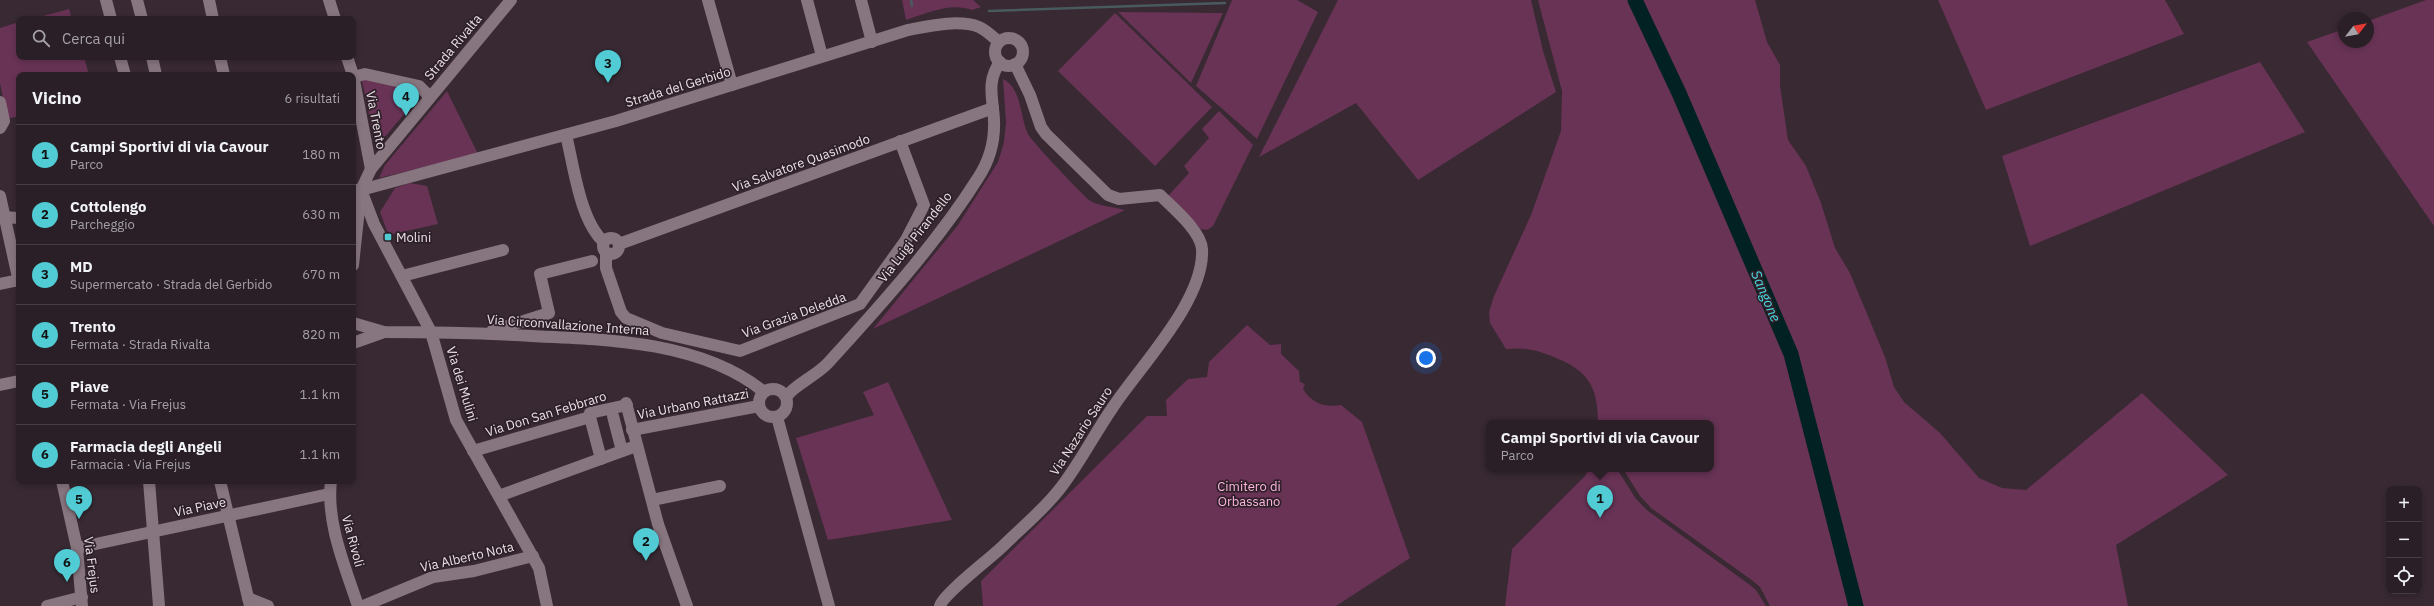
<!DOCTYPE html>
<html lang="it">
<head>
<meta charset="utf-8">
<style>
  body { margin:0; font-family:"IBM Plex Sans",sans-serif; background:#32272e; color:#f1f3f6 }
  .controls { position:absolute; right:12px; bottom:12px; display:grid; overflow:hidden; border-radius:8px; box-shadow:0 2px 6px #0003 }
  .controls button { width:36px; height:36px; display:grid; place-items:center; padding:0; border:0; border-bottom:1px solid #463d43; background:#2a1f26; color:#f1f3f6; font:20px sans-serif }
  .compass { position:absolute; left:2338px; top:12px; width:36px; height:36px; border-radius:50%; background:#2a1f26; box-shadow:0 2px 6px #0003; rotate:59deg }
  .you { position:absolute; left:1426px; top:358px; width:14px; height:14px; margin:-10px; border:3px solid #fff; border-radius:50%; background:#1a73e8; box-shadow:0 0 0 6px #1a73e833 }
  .badge { display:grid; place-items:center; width:26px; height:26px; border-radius:50%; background:#51ccd4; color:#111; font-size:13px; font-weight:700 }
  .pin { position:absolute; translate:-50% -33px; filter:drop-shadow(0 1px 2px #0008) }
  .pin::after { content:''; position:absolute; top:21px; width:14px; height:12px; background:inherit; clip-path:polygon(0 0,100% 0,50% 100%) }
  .popup { position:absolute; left:1486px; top:420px; width:228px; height:52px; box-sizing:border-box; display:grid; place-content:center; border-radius:8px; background:#2a1f26; filter:drop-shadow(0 1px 3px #0005); font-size:13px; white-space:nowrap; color:#a5a2a7 }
  .popup b { font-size:15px; color:#f1f3f6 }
  .popup::after { content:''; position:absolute; left:50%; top:100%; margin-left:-8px; border:8px solid transparent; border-top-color:#2a1f26 }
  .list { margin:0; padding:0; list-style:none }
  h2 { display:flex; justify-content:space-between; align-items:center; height:52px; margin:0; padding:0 16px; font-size:17px }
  h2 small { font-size:13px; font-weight:400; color:#a5a2a7 }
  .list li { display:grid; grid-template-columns:26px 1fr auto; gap:12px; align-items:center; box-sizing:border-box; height:60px; padding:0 16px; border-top:1px solid #463d43 }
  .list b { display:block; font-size:15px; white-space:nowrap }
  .list p { margin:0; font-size:13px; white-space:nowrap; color:#a5a2a7 }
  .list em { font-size:13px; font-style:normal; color:#a5a2a7 }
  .icon { flex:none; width:22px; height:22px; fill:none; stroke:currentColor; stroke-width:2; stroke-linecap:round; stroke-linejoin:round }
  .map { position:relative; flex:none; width:2434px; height:606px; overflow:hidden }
  .search { position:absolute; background:#2a1f26; box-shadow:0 2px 6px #0003; left:16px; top:16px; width:340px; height:44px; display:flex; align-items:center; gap:10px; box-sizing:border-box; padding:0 14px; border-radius:8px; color:#a5a2a7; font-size:15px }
  .panel { position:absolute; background:#2a1f26; box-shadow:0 2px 6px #0003; left:16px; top:72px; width:340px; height:412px; border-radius:8px }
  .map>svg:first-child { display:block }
</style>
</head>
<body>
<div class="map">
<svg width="2434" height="606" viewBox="0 0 2434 606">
  <rect width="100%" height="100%" fill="#382932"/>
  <!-- green -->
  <g fill="#683355">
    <path d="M902,0H973L981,7L972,10C951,2 927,13 906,20Z"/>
    <polygon points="1232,0 1297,0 1318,12 1257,139 1196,86"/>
    <polygon points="1338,0 1531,0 1543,51 1556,92 1418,180 1356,103 1259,157"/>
    <path d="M1538,0H1755L1767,42L1780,65V86L1788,140L1806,166L1821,203L1835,248L1850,273L1885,357L1894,387L1904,402L1940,433L1979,478L2002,488L2026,490L2142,393L2228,475L2116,545L2128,606H1770L1760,587L1753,581L1651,508L1640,496L1623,469H1711V423H1598C1598,386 1588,371 1554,357C1537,350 1525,347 1506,349L1490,323L1489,312L1494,296L1531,215L1561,131L1562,91Z"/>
    <polygon points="1938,0 2165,0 2184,34 1986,110"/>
    <polygon points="2426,0 2434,0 2434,226 2307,42 2344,29 2344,42 2368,42 2368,21"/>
    <polygon points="69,9 72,19 32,19"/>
    <polygon points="1118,12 1223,13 1191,83"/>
    <polygon points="1115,13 1212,107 1155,166 1058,71"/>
    <polygon points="19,22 19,57 84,57 89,75 19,75 19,116 7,119 0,83 0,28"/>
    <polygon points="2260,62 2305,132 2030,246 2002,156"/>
    <polygon points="364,79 414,89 417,93 416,100 378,145 375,143 362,81"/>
    <path d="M1003,79C1022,88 1020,118 1028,134C1034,144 1080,192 1089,200C1097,206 1115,207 1125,210L873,329L958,225L998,162L1004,142L1006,122Z"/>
    <polygon points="447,91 478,154 379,178 385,165"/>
    <polygon points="1219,111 1253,145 1213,226 1207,230 1201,229 1168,196 1189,173 1184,166 1209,138 1202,129"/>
    <polygon points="410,183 427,186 438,224 393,234 387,231 380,212 395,188"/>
    <path d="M1247,325L1270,345L1281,344V354L1299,371L1300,382L1305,384L1303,389C1312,403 1324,408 1341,405L1362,422L1410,558L1336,606H983L981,581L1147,416H1167L1166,400L1188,379L1207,377L1209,362Z"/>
    <polygon points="888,382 952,520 828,540 796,438 874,415 863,392"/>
    <polygon points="1589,469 1617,469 1636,499 1648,511 1750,585 1756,590 1766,606 1505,606 1512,549 1585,476"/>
  </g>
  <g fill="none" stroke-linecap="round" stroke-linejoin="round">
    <!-- stream -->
    <g stroke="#485a5e" stroke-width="2.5">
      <polyline points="911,0 912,6"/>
      <polyline points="989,11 1225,3"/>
    </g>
    <!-- river -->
    <polyline stroke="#022123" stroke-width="15" points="1635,0 1679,93 1791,354 1856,606"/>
    <!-- minor -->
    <g stroke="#87757f" stroke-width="12">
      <polyline points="106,0 111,19"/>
      <polyline points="137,0 142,19"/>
      <polyline points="209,0 213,19"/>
      <polyline points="329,0 335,19"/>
      <polyline points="708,0 732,85"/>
      <polyline points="807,0 822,56"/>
      <polyline points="861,0 872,42"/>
      <circle cx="1009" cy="52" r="14"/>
      <polyline points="120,57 125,75"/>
      <polyline points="152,57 156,75"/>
      <polyline points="220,57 224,75"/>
      <polyline points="347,57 353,75"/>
      <polyline points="353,75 371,169"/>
      <polyline points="354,77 365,74 419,86 430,97"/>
      <polyline points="0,102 4,121 0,128"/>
      <path d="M566,135C574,167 580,221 604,242"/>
      <path d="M353,190H361L616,121L908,30C929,26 959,19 979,27C986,30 993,37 999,42"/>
      <polyline points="361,190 374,224 431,332 456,420 539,568 547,606"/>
      <polyline points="0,196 19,282"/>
      <polyline points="0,217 19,218"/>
      <circle cx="611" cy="246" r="8"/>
      <polyline points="619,244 993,108"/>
      <polyline points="606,253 606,268 621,312 626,318 662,333 740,351 860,304 906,240 924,205 900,141"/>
      <polyline points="353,265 361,190 371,169 511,0"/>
      <polyline points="402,276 503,250"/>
      <polyline points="0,284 19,280"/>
      <path d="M353,323L384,332C433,332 483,333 532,336C608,339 703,342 764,392"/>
      <polyline points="492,331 549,313 540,274 592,261"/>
      <polyline points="353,343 384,332"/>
      <polyline points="0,385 19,381"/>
      <circle cx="773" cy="403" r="14"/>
      <path d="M786,397C794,385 816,376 828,363C880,306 937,243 978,178C990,160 995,142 994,120C993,98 986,82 1000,62"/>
      <polyline points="626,403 658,524 687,606"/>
      <polyline points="613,416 622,451"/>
      <polyline points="590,417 601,459"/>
      <polyline points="777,417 829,606"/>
      <polyline points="632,430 759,406"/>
      <polyline points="473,451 590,417 590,413 627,405"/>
      <polyline points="62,481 77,548 82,606"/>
      <polyline points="149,481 159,606"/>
      <polyline points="220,481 250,606"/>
      <path d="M331,481C326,523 345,566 358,606"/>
      <polyline points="499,496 636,446"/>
      <polyline points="652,500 720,486"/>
      <polyline points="77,548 329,494"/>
      <polyline points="248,598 268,606"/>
      <polyline points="47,606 82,597"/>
      <polyline points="363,606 433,577 474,571 533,556"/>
      <path d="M940,606C943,594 991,558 1003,546C1022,527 1046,508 1062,486C1081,461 1095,433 1113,407C1140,366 1205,300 1202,249C1201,231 1173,208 1160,195L1119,199L1108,195L1046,134L1041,127L1030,95L1015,64"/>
    </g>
  </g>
  <!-- markers -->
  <rect fill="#51ccd4" stroke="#2e2028" stroke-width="1.5" x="384" y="233" width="8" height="8" rx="2"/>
  <g text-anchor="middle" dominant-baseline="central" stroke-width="3.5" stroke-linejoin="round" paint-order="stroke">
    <!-- street labels -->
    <g font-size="13" fill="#ebe0e6" stroke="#2e2028">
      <text transform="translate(453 47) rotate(-50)">Strada Rivalta</text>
      <text transform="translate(678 87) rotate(-17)">Strada del Gerbido</text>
      <text transform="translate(376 120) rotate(79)">Via Trento</text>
      <text transform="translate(801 163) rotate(-20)">Via Salvatore Quasimodo</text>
      <text transform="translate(915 237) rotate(-52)">Via Luigi Pirandello</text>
      <text transform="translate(794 315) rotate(-20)">Via Grazia Deledda</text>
      <text transform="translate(568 325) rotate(4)">Via Circonvallazione Interna</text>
      <text transform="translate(462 384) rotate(73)">Via dei Mulini</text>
      <text transform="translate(693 404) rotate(-11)">Via Urbano Rattazzi</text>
      <text transform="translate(546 414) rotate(-17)">Via Don San Febbraro</text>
      <text transform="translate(1081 431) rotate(-57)">Via Nazario Sauro</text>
      <text transform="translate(200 507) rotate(-12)">Via Piave</text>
      <text transform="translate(353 541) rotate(75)">Via Rivoli</text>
      <text transform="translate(467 557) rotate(-13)">Via Alberto Nota</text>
      <text transform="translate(92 565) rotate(83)">Via Frejus</text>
    </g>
    <!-- poi labels -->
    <g font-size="13" fill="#ebe0e6" stroke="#2e2028" text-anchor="start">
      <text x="396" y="237">Molini</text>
    </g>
    <!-- park labels -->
    <g font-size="13" fill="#fdb6e0" stroke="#2e2028">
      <text x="1249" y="486">Cimitero di<tspan x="1249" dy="15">Orbassano</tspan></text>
    </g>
    <!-- water labels -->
    <g font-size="14" font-style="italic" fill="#48dce5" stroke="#2e2028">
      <text transform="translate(1766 296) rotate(67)">Sangone</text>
    </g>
  </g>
</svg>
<div class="controls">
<button>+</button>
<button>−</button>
<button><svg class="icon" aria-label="locate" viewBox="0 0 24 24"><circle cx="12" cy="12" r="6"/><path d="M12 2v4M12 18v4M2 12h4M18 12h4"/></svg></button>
</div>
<svg class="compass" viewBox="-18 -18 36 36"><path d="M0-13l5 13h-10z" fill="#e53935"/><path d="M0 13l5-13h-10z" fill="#a5a2a7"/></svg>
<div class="you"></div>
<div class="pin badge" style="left:1600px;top:518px">1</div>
<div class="popup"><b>Campi Sportivi di via Cavour</b>Parco</div>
<div class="pin badge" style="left:646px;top:561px">2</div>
<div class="pin badge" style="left:608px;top:83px">3</div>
<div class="pin badge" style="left:406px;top:116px">4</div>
<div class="pin badge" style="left:79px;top:519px">5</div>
<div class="pin badge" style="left:67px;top:582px">6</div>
<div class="search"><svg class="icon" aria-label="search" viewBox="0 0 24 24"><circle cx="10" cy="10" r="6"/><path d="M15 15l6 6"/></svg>Cerca qui</div>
<section class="panel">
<h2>Vicino<small>6 risultati</small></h2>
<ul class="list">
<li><span class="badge">1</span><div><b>Campi Sportivi di via Cavour</b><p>Parco</p></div><em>180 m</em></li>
<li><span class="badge">2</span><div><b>Cottolengo</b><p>Parcheggio</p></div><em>630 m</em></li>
<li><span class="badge">3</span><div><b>MD</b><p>Supermercato · Strada del Gerbido</p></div><em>670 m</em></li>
<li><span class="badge">4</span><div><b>Trento</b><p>Fermata · Strada Rivalta</p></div><em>820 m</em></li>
<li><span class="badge">5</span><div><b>Piave</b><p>Fermata · Via Frejus</p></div><em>1.1 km</em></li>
<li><span class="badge">6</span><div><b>Farmacia degli Angeli</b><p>Farmacia · Via Frejus</p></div><em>1.1 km</em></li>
</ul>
</section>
</div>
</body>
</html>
